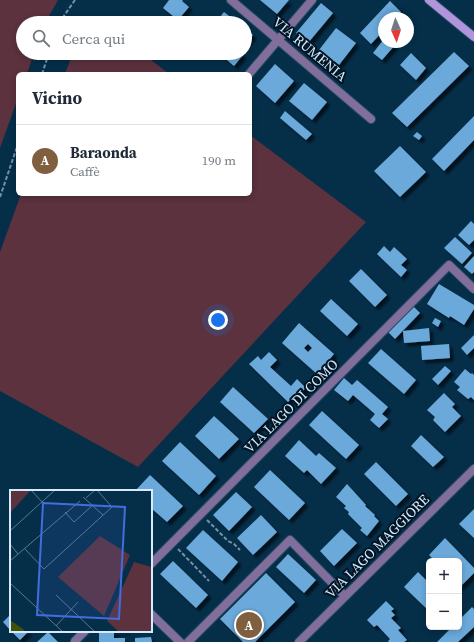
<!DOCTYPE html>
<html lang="it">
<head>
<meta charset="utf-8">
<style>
  body { margin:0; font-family:"Source Serif 4",serif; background:#f6f6f7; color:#1f2937 }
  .controls { position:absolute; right:12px; bottom:12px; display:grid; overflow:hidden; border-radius:6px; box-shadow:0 2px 6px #0003 }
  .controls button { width:36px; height:36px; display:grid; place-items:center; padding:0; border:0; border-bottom:1px solid #e0e1e3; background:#fff; color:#1f2937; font:20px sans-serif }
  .compass { position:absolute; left:378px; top:12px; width:36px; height:36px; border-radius:50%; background:#fff; box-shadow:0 2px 6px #0003; rotate:177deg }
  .you { position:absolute; left:218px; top:320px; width:14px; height:14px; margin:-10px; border:3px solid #fff; border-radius:50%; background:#1a73e8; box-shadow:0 0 0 6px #1a73e833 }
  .badge { display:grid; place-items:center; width:26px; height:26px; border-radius:50%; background:#805f3f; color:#fff; font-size:13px; font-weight:700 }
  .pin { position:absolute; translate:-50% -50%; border:2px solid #fff; box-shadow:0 1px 4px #0006 }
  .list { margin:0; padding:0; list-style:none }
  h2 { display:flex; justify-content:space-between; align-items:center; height:52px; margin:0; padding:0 16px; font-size:17px }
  h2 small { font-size:13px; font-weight:400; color:#747a83 }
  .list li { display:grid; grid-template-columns:26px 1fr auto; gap:12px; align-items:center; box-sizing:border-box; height:72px; padding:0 16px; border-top:1px solid #e0e1e3 }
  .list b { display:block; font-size:15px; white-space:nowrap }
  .list p { margin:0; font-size:13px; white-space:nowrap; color:#747a83 }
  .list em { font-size:13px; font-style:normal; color:#747a83 }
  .icon { flex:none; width:22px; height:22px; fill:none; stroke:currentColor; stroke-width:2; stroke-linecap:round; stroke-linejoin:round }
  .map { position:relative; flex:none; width:474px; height:642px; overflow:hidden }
  .search { position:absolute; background:#fff; box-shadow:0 2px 6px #0003; left:16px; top:16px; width:236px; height:44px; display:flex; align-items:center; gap:10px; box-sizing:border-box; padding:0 14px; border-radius:22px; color:#747a83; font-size:15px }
  .panel { position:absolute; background:#fff; box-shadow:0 2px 6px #0003; left:16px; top:72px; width:236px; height:124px; border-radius:6px }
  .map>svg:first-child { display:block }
</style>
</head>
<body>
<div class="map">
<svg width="474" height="642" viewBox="0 0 474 642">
  <defs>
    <filter id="shadow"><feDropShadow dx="3.5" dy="3.5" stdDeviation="1" flood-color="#0009"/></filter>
  </defs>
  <rect width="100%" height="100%" fill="#052e49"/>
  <!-- green -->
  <g fill="#5b323d">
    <polygon points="0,0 58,0 45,23 23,23 23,53 34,53 27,74 18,74 18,98 0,148"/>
    <polygon points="73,53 142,53 169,74 65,74"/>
    <polygon points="250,135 366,222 138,467 0,391 0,252 21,194 250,194"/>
  </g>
  <!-- building -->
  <g fill="#6aa9da" fill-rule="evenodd" filter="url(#shadow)">
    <polygon points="169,0 183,0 182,1 189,7 178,20 163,8"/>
    <polygon points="260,0 289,0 277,14"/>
    <polygon points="390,1 401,12 396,18 384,18 384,30 371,44 360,33"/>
    <polygon points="321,3 333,13 308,43 296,33"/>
    <polygon points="224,12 238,23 215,23"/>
    <polygon points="336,28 356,43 339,65 319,50"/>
    <polygon points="245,29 253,35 245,45"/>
    <polygon points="384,39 384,42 391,42 395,45 382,60 373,53"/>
    <polygon points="454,52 469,66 407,127 392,113"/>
    <polygon points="222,53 240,53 243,55 234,66 221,55"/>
    <polygon points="411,53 426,68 416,80 400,65"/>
    <polygon points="275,64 294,81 275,103 256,86"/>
    <polygon points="304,83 327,102 312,120 289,101"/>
    <polygon points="285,111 312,134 306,140 280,118"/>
    <polygon points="474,116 474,140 444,171 432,159"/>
    <polygon points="417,132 422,136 419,140 413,136"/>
    <polygon points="400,146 426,172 400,197 374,171"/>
    <polygon points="471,221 474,224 474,240 469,245 458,235"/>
    <polygon points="455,237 472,253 462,264 444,248"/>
    <polygon points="384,246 390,252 394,247 407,259 401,265 407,270 401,277 377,254"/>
    <polygon points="474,256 474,272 472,274 464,267"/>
    <polygon points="361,269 387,295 375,307 349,281"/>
    <polygon points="439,284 474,305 474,309 464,325 450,316 449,318 427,304"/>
    <polygon points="331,299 358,324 347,336 320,311"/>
    <polygon points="413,306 420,313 395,339 388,332"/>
    <polygon points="435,318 441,321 438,327 432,323"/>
    <path d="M299,323L334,354L317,374L282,343ZM308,344L312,348L308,352L304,348Z"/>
    <polygon points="429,328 430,341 404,343 403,331"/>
    <polygon points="474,335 474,348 467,355 461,348"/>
    <polygon points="449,344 450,358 422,360 421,346"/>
    <polygon points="381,349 416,380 404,394 368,363"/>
    <polygon points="269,352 277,360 270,367 291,386 297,379 306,388 301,392 299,391 288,402 249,364 258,356 261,360"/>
    <polygon points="445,366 451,371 438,385 432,379"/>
    <polygon points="465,369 471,374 472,373 474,375 474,400 471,397 468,399 457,390 460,387 454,382"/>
    <polygon points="344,378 352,385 357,380 388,407 382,414 388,419 379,428 370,420 375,414 353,395 348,401 334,390"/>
    <polygon points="233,387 268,419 254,433 220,402"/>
    <polygon points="444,393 455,404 452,407 461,416 445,432 433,420 435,417 427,410"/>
    <polygon points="322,411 359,445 346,459 309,425"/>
    <polygon points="214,416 239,439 219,459 195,436"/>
    <polygon points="421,435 444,457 433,467 411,446"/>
    <polygon points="299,440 316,456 319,453 336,468 321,484 307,470 304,473 285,456"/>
    <polygon points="180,442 216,476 199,495 162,461"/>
    <polygon points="376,462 408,494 396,506 364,474"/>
    <polygon points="270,470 305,503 289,520 254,487"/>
    <polygon points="150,475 183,506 167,522 151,508 151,491 135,491"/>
    <polygon points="347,484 366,505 365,506 375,515 374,516 379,521 367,536 360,530 362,528 348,514 349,512 344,508 346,506 336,497"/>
    <polygon points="236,492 252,507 229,531 213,515"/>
    <polygon points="474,509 474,538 459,524"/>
    <polygon points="261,515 277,532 253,555 237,538"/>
    <polygon points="342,529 357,543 334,566 320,551"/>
    <polygon points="203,530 238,562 222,581 186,548"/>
    <polygon points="445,538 474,568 474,573 460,587 459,585 459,561 435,561 429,555"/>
    <polygon points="288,554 316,580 304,593 276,567"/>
    <polygon points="173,561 208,595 196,608 160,574"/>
    <polygon points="418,572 429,583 428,610 404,587"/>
    <polygon points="266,573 295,602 255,642 243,642 220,619"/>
    <polygon points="386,601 394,609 391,611 395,615 391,618 401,628 398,630 407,640 404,642 389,642 388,641 390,639 377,625 374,627 367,620"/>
    <polygon points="472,607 474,609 474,627 458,642 437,642 452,627 459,627 459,620"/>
    <polygon points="11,614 11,631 3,622"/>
    <polygon points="11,631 29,631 20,640"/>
    <polygon points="108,631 127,631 127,632 114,633 114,638 125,638 125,642 99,642 99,632"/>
    <polygon points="48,632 58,642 37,642"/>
    <polygon points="151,637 152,642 135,642 135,638"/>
  </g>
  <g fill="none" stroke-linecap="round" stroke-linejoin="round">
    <!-- minor casing -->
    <g stroke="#264c66" stroke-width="10">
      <g id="minor">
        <polyline points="231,0 371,119"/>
        <polyline points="249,74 312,0"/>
        <polyline points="151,564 449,265 474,289"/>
        <polyline points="151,614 180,642"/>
        <polyline points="76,642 75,641 85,631"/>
        <polyline points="188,642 290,540 345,596"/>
        <polyline points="299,642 474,469"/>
      </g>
    </g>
    <!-- secondary casing -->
    <g stroke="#264c66" stroke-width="10">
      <polyline id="secondary" points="429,0 474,37"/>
    </g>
    <!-- path -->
    <g stroke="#7392a8" stroke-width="2" stroke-dasharray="4 2" stroke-linecap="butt">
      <polyline points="59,23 75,0"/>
      <polyline points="42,74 49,53"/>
      <polyline points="0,197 18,144"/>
      <polyline points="207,520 228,541 234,544 240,550"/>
      <polyline points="178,549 209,581"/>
    </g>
    <!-- minor -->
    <use href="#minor" stroke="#816e9b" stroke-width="8"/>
    <!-- secondary -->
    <use href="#secondary" stroke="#b294dc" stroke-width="8"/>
  </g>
  <g text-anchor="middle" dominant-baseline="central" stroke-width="4" stroke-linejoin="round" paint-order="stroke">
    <!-- street labels -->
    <g font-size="14" fill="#d6ebfd" stroke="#011525">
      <text transform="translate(310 49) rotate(40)">VIA RUMENIA</text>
      <text transform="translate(291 406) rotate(-45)">VIA LAGO DI COMO</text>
      <text transform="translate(377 546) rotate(-45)">VIA LAGO MAGGIORE</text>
    </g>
  </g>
  <!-- overview -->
  <g transform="translate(10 490)">
    <rect width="142" height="142" fill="#052e49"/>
    <path d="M0,0H21L0,23ZM90,46L120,65L94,126L48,87ZM124,72L142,77V142H109L97,131Z" fill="#5b323d"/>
    <path d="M0,130L13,139L15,142H0Z" fill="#405205"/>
    <path fill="none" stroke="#597a91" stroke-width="1" d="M21,0L32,12M73,7L93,25M76,8L85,0M55,22L64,32L83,15M0,41L45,0M0,54L8,64M14,58L34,79L102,17L87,0M0,71L70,11M0,93L53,142M46,105L85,142M46,136L68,112"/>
    <path fill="#426ddf" fill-opacity="0.15" stroke="#426ddf" stroke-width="2" d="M33,13L115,17L109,129L27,125Z"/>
    <rect width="142" height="142" fill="none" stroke="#d6ebfd" stroke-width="2"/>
  </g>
</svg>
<div class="controls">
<button>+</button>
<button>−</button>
</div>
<svg class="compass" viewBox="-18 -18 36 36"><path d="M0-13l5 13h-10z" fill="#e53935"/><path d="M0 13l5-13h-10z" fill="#747a83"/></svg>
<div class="you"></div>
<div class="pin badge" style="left:249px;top:625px">A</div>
<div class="search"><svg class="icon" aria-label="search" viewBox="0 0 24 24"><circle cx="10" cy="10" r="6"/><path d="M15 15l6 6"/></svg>Cerca qui</div>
<section class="panel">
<h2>Vicino<small></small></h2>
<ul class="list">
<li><span class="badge">A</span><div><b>Baraonda</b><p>Caffè</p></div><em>190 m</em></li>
</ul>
</section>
</div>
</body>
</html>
